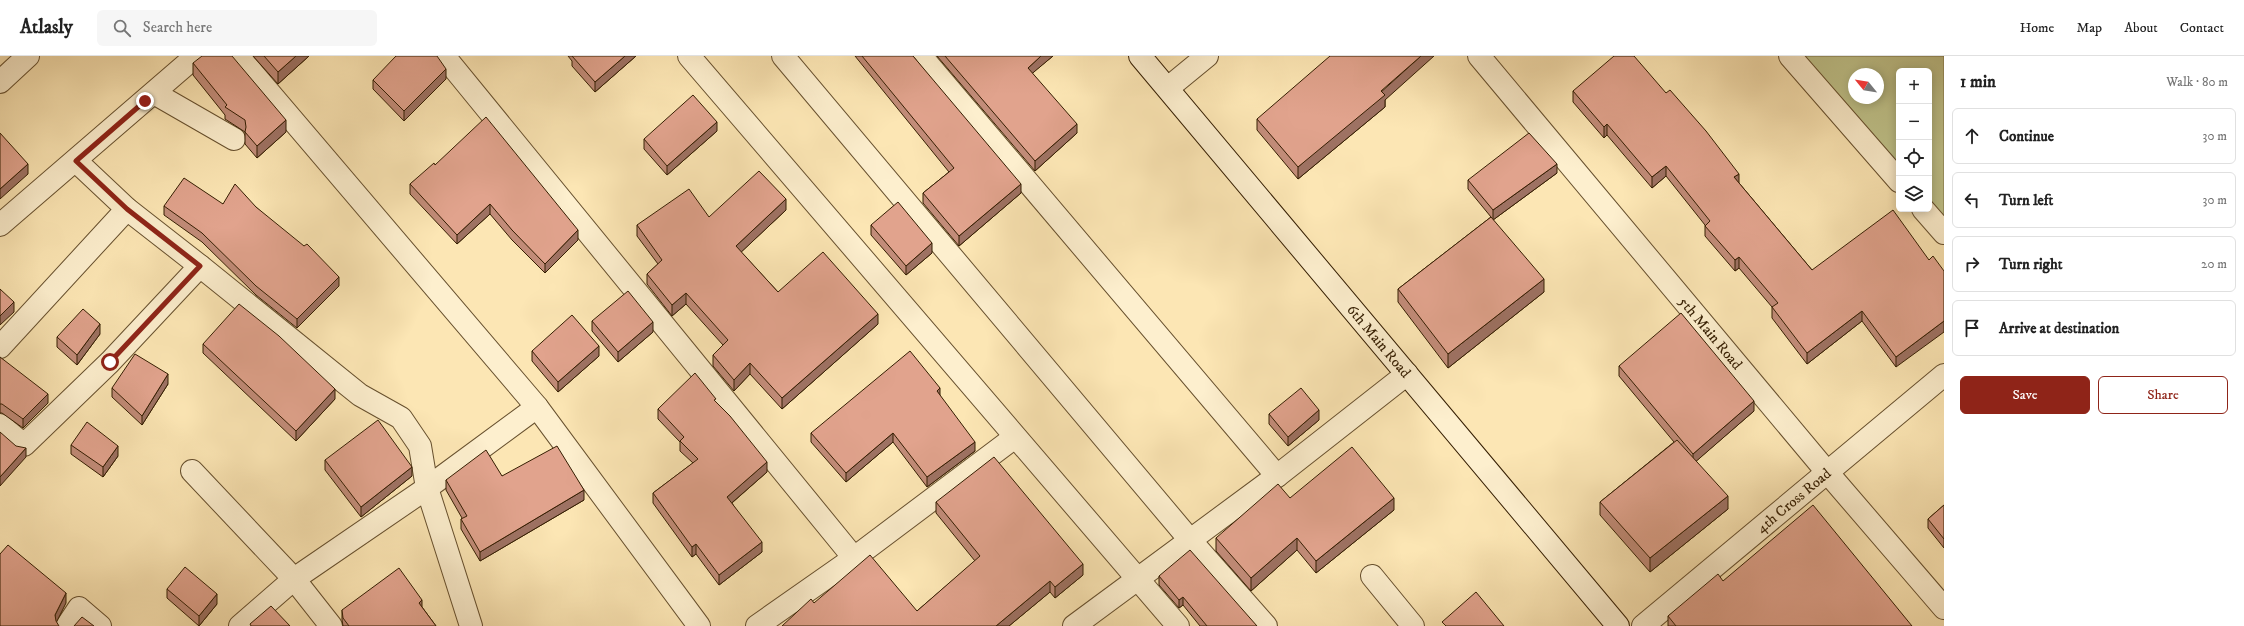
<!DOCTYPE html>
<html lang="en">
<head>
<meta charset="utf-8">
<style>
  body { margin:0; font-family:"IM FELL DW Pica",serif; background:#f6f6f6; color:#222 }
  .controls { position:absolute; right:12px; top:12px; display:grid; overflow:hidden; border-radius:6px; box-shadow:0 2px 10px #0003 }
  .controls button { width:36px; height:36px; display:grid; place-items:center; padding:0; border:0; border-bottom:1px solid #e0e0e0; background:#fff; color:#222; font:20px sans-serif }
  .compass { position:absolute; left:1848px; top:12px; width:36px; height:36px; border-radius:50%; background:#fff; box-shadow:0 2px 10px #0003; rotate:300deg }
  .stop { position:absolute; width:12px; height:12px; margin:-9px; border:3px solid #8f2418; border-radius:50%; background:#fff }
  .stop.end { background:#8f2418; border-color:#fff; box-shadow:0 1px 4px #0008 }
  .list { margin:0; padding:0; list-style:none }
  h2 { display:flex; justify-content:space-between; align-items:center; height:52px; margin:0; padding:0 16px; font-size:17px }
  h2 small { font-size:13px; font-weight:400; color:#767676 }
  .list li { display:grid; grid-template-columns:26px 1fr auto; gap:12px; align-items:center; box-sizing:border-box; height:56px; margin:0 8px 8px; padding:0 8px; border:1px solid #e0e0e0; border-radius:6px }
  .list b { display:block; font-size:15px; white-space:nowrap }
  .list em { font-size:13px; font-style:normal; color:#767676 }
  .actions { display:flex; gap:8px; padding:12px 16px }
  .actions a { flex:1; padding:9px 0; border:1px solid #8f2418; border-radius:6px; text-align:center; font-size:14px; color:#8f2418 }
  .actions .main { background:#8f2418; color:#fff }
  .icon { flex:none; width:22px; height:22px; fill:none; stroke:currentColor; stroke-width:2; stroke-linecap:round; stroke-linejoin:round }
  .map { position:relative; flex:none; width:1944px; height:570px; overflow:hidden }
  header { display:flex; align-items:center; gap:24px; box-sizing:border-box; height:56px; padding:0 20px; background:#fff; border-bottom:1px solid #e0e0e0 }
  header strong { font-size:19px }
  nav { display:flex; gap:22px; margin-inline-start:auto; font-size:14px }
  .search { width:280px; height:36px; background:#f6f6f6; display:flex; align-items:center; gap:10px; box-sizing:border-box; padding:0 14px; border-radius:6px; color:#767676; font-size:15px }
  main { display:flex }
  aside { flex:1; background:#fff }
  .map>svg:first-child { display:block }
</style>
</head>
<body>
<header>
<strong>Atlasly</strong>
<div class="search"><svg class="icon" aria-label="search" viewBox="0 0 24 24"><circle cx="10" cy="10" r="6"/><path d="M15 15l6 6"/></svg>Search here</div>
<nav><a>Home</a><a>Map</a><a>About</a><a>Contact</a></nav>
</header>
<main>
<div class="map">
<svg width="1944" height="570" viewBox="0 0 1944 570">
  <rect width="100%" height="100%" fill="#fce6b4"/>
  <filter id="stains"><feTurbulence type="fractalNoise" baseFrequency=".005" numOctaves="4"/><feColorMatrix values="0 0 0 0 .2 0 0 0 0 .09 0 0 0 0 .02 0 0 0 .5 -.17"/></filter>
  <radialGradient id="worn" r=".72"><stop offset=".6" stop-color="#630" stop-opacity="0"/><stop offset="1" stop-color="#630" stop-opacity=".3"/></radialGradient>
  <!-- green -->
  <path fill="#c0c48c" stroke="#7a7147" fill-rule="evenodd" d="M1803,0H1944V165L1929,148V15H1899V112ZM1854,18H1878V42H1854Z"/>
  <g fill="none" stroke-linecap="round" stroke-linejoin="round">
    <!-- street casing -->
    <g stroke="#67502e" stroke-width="24">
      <g id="street">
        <polyline points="238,0 537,351 699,570"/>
        <polyline points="444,0 854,502"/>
        <polyline points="689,0 1178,570"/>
        <polyline points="783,0 1190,484 1266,570"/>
        <polyline points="921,0 1277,420"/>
        <path id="s1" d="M1479,0L1827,416L1944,552"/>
        <polyline points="1790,0 1899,125"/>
        <polyline points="0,26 28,0"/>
        <polyline points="1168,32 1207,0"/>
        <polyline points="154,37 234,83"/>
        <polyline points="76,105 127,153 200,210 360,339 401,362 420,390 427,432 471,570"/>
        <polyline points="1923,153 1944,177"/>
        <polyline points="0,169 196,0"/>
        <polyline points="0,291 127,153"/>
        <polyline points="0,369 24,389 110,306 200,210"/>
        <polyline points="192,415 294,523 331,570"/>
        <polyline points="1372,520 1413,570"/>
        <polyline points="67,570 79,552 100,570"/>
        <polyline points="240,570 294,523 427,432 537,351"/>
        <polyline points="757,570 854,502 1015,381"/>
        <polyline points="1074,570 1277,420 1407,318"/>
        <path id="s2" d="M1643,570L1944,319"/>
      </g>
    </g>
    <!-- secondary casing -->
    <g stroke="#351e02" stroke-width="24">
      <g id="secondary">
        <path id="s3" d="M1140,0L1618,570"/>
      </g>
    </g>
    <!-- street -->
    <use href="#street" stroke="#fdefce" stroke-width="22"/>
    <!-- secondary -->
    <use href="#secondary" stroke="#fdefce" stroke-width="22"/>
  </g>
  <!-- wall -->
  <g fill="#c28c79" stroke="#351e02">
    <polygon points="253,0 309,0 278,28"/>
    <polygon points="568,0 636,0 595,36 572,10 572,5"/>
    <polygon points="855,0 913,0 1021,137 959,190 923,147 923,137 949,116"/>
    <polygon points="937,0 1053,0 1032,17 1077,77 1035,115"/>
    <polygon points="193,7 286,76 257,102 245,88 245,76 225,63 225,59 193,19"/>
    <polygon points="446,23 404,65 373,33 373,24"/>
    <polygon points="1573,35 1739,127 1812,214 1929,204 1896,311 1862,265 1807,308 1772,262 1772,251 1739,212 1735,215 1705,180 1705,169 1666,120 1652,132 1607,79 1604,82 1573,46"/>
    <polygon points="1385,44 1385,51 1298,123 1257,74 1257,63"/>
    <polygon points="717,75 667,119 644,93 644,83"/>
    <polygon points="435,109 578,184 545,217 512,184 490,158 457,188 410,138 410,128"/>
    <polygon points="1557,117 1493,164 1544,236 1448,312 1398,246 1398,233 1491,161 1468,133 1468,124"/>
    <polygon points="223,148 256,151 339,230 297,272 256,239 202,186 164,159 164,150"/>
    <polygon points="786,154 741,196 778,236 878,268 782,353 750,318 734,335 713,310 713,299 723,289 686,248 672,260 647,228 647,218 658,208 637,180 637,169 709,161"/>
    <polygon points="871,169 932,197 906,219 871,179"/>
    <polygon points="592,265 653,276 618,306 592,275"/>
    <polygon points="100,278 77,309 57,291 57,281"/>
    <polygon points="203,288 335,343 296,385 203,297"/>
    <polygon points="532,295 599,300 558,336 532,305"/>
    <polygon points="0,301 48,347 23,372 2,357 0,357"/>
    <polygon points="1619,310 1754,355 1696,405 1728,453 1650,516 1600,459 1600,446 1674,386 1619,320"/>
    <polygon points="168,328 142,369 112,341 112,332"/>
    <polygon points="940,340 975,395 927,431 893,386 846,426 811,386 811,377"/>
    <polygon points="716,346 767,416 732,447 762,496 719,529 696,498 692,501 653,447 653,437 693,407 680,395 680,386 658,363 658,353"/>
    <polygon points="1269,358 1319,364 1288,390 1269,368"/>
    <polygon points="71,389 118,400 103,421 71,398"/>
    <polygon points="325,404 412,420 361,461 325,414"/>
    <polygon points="502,420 584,444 480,505 461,473 461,463 462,462 446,434 446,424"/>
    <polygon points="1290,442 1394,454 1316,517 1297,494 1251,535 1216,495 1216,482"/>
    <polygon points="936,446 1083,519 1055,542 1050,536 1009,570 814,547 917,555 975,505 936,457"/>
    <polygon points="1944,449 1944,492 1928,472 1928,463"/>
    <polygon points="1159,520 1257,570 1200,570 1183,549 1179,552 1159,529"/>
    <polygon points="1723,525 1912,570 1668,570 1668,560"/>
    <polygon points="167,533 217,548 199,570 167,542"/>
    <polygon points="422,551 436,570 343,570 342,564 342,554"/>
  </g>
  <!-- shaded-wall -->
  <g fill="#9e7263" stroke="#351e02">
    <polygon points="296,0 309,0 278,28 278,16"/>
    <polygon points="625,0 636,0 595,36 595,26"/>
    <polygon points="1041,0 1053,0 1028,21 1028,12"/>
    <polygon points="1421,0 1434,0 1385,44 1385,51 1298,123 1298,111"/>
    <polygon points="446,13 446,23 404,65 404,55"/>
    <polygon points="286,64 286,76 257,102 257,90"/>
    <polygon points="717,66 717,75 667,119 667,110"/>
    <polygon points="1077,68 1077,77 1035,115 1035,105"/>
    <polygon points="1607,68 1607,79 1604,82 1604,71"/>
    <polygon points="28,108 28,118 0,143 0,133"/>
    <polygon points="1557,108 1557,117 1493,164 1493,154"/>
    <polygon points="1666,110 1666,120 1652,132 1652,121"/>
    <polygon points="1739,118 1739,128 1734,121"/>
    <polygon points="1021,128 1021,137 959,190 959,180"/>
    <polygon points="786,143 786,154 736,201 736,190"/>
    <polygon points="490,148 490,158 457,188 457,179"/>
    <polygon points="578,174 578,184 545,217 545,208"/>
    <polygon points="932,187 932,197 906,219 906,210"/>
    <polygon points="1739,201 1739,212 1735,215 1735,204"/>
    <polygon points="339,221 339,230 297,272 297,263"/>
    <polygon points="1544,223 1544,236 1448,312 1448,298"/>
    <polygon points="686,237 686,248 672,260 672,249"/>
    <polygon points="14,246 14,256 0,269 0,260"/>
    <polygon points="1862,255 1862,265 1807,308 1807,297"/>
    <polygon points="878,258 878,268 782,353 782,342"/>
    <polygon points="1944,265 1944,276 1896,311 1896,301"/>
    <polygon points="653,266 653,276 618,306 618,296"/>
    <polygon points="100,268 100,278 77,309 77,299"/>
    <polygon points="599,290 599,300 558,336 558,326"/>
    <polygon points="750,307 750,318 734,335 734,324"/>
    <polygon points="168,318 168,328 142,369 142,360"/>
    <polygon points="940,332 940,342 937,335"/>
    <polygon points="335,333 335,343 296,385 296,375"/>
    <polygon points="48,338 48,347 23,372 23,363"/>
    <polygon points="1754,345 1754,355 1693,408 1693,398"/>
    <polygon points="1319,354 1319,364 1288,390 1288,381"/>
    <polygon points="893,377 893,386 846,426 846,417"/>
    <polygon points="975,386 975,395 927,431 927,421"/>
    <polygon points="118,390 118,400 103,421 103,411"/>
    <polygon points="26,392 26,401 0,430 0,421"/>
    <polygon points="767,406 767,416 727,451 727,441"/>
    <polygon points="412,411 412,420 361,461 361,451"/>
    <polygon points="584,434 584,444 480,505 480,496"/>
    <polygon points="1728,440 1728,453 1650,516 1650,502"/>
    <polygon points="1394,442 1394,454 1316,517 1316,505"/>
    <polygon points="1297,482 1297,494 1251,535 1251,522"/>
    <polygon points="762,486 762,496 719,529 719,519"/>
    <polygon points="696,488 696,498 692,501 692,491"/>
    <polygon points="1083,508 1083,519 1055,542 1055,531"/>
    <polygon points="1050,525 1050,536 1009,570 996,570"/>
    <polygon points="66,537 66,547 55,569 55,559"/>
    <polygon points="217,538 217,548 199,570 199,560"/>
    <polygon points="1183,541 1183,549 1179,552 1179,544"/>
    <polygon points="422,544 422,554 419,547"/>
  </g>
  <!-- building -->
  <g fill="#e1a38d" stroke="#351e02">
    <polygon points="202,0 232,0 286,64 257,90 245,76 246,71 245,64 225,51 227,49 193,7"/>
    <polygon points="264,0 296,0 278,16"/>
    <polygon points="396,0 437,0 446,13 404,55 373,24"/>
    <polygon points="572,0 625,0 595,26"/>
    <polygon points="862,0 913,0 1021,128 959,180 923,137 954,112"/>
    <polygon points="945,0 1041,0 1028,12 1077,68 1035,105"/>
    <polygon points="1330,0 1421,0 1381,35 1385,39 1298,111 1257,63"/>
    <polygon points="1614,0 1634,0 1666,37 1670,34 1706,75 1739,118 1734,121 1812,214 1893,154 1929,204 1933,200 1944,215 1944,265 1896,301 1862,255 1807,297 1772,251 1778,247 1739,201 1735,204 1705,170 1710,165 1666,110 1652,121 1607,68 1604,71 1573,35"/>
    <polygon points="693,39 717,66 667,110 644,83"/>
    <polygon points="486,61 578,174 545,208 512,174 490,148 457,179 410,128 434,107 435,109"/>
    <polygon points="0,77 28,108 0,133"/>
    <polygon points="1529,77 1557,108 1493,154 1468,124"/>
    <polygon points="759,115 786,143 736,190 778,236 823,196 878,258 782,342 750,307 734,324 713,299 728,284 686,237 672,249 647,218 662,204 637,169 689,133 709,161"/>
    <polygon points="184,122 223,148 235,128 256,151 304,190 307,188 339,221 297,263 256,230 202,177 164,150"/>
    <polygon points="898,146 932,187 906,210 871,169"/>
    <polygon points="1491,161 1544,223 1448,298 1398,233"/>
    <polygon points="0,233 14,246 0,260"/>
    <polygon points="628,235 653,266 618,296 592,265"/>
    <polygon points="239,248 279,280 335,333 296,375 203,288"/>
    <polygon points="83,253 100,268 77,299 57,281"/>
    <polygon points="1681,257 1754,345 1693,398 1619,310"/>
    <polygon points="572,259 599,290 558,326 532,295"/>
    <polygon points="910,295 940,332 937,335 975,386 927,421 893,377 846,417 811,377"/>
    <polygon points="135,298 168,318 142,360 112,332"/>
    <polygon points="0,301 48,338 23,363 2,348 0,348"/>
    <polygon points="695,317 716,343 714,344 730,360 767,406 727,441 762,486 719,519 696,488 692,491 653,437 698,403 680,385 684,381 658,353"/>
    <polygon points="1301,332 1319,354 1288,381 1269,358"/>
    <polygon points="378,364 412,411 361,451 325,404"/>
    <polygon points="87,366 118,390 103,411 71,389"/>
    <polygon points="0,376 16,390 26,392 0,421"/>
    <polygon points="1677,384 1728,440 1650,502 1600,446"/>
    <polygon points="557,390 584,434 480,496 461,463 467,460 446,424 486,394 502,420"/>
    <polygon points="1352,391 1394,442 1316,505 1297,482 1251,522 1216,482 1278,428 1290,442"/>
    <polygon points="994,401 1083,508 1055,531 1050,525 996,570 782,570 811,543 814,547 870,499 917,555 980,500 936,446"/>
    <polygon points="1813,449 1912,570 1676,570 1668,560 1718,518 1723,525"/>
    <polygon points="1944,449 1944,483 1928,463"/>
    <polygon points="8,489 66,537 55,559 56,565 59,570 0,570 0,498"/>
    <polygon points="1190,494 1257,570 1207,570 1183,541 1179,544 1159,520"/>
    <polygon points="185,511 217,538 199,560 167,533"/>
    <polygon points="399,512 422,544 419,547 436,570 349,570 343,562 342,554"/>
    <polygon points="1476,536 1504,570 1446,570 1442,566"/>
    <polygon points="271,550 290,570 251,570 250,568"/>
    <polygon points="82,561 94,570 74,570"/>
  </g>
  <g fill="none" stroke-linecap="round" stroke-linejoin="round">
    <!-- route -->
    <polyline stroke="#8f2418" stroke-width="5" points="110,306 200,210 127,153 76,105 145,45"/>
  </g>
  <g text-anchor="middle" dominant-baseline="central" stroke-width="4" stroke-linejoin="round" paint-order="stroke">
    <!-- street labels -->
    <g font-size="15" fill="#351e02" stroke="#fdefce">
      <text stroke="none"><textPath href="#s1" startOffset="361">5th Main Road</textPath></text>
      <text stroke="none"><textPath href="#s3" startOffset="372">6th Main Road</textPath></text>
      <text stroke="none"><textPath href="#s2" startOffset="196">4th Cross Road</textPath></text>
    </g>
  </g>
  <rect width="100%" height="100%" filter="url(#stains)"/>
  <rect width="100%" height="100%" fill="url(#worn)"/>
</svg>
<div class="controls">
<button>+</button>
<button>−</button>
<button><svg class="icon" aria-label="locate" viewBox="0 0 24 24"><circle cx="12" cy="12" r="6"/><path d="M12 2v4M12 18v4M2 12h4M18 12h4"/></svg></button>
<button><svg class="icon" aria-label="layers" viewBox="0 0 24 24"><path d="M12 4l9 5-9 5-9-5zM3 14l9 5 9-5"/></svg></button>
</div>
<svg class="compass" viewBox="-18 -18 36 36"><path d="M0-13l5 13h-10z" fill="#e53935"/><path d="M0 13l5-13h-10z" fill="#767676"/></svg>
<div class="stop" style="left:110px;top:306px"></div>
<div class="stop end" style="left:145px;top:45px"></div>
</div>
<aside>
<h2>1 min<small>Walk · 80 m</small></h2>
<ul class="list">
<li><svg class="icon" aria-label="ahead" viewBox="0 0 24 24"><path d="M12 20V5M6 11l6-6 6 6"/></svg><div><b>Continue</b></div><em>30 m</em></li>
<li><svg class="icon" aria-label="left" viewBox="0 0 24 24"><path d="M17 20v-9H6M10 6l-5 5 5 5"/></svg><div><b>Turn left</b></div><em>30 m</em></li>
<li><svg class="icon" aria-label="right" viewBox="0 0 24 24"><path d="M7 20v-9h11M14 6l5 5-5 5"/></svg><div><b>Turn right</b></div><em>20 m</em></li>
<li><svg class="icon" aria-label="arrive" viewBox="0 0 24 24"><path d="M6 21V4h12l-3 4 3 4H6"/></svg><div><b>Arrive at destination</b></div></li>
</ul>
<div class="actions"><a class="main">Save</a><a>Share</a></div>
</aside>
</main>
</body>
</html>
